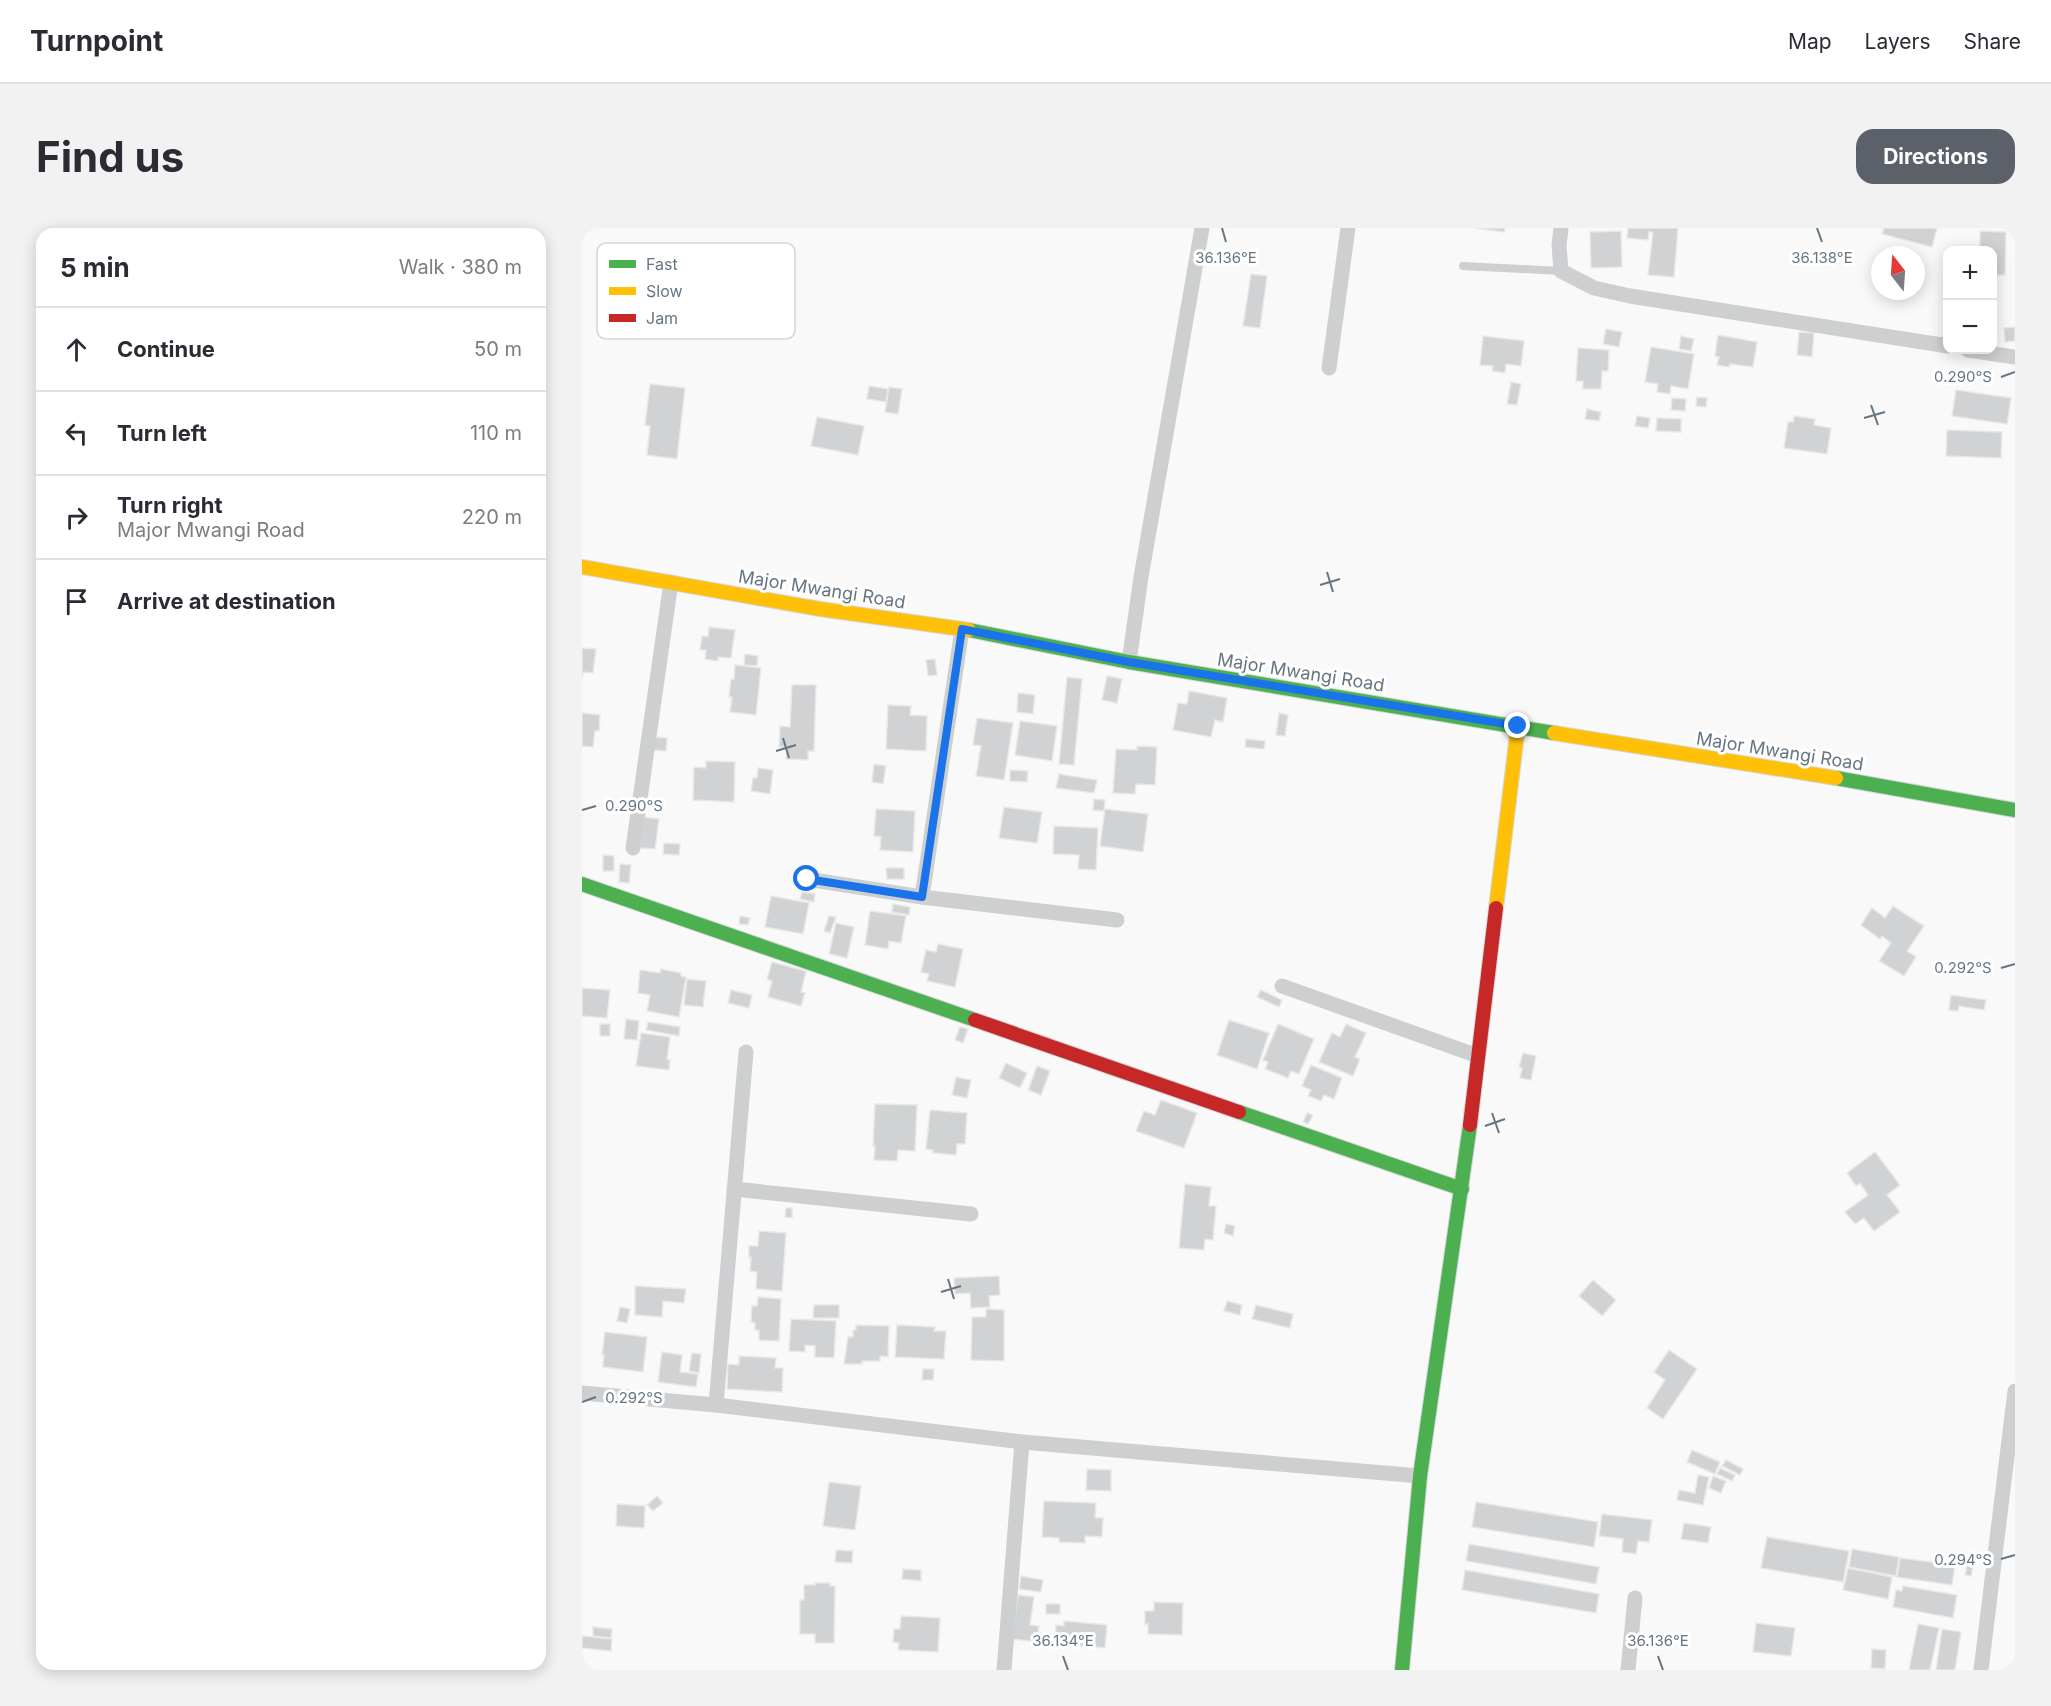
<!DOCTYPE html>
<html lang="en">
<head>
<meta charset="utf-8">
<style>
  body { margin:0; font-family:Inter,sans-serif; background:#f2f2f3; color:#2b2b33 }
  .controls { position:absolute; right:18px; top:18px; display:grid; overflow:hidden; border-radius:12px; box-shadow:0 3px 15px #0003 }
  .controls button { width:54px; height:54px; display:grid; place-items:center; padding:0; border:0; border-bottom:2px solid #e1e1e2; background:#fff; color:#2b2b33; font:30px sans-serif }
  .compass { position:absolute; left:1289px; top:18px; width:54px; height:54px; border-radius:50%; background:#fff; box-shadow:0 3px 15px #0003; rotate:343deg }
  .stop { position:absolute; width:18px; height:18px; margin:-14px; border:4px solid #1a73e8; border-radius:50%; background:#fff }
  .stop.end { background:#1a73e8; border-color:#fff; box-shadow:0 2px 6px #0008 }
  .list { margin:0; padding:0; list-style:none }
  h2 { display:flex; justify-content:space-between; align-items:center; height:78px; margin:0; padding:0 24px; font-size:26px }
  h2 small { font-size:20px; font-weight:400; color:#7c7c81 }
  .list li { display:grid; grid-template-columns:39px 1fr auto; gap:18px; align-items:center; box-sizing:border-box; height:84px; padding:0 24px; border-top:2px solid #e1e1e2 }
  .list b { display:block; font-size:22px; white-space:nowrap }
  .list p { margin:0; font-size:20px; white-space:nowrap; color:#7c7c81 }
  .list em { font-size:20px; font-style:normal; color:#7c7c81 }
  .icon { flex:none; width:33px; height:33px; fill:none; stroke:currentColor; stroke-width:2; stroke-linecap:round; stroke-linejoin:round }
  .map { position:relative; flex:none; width:1433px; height:1442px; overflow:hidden; border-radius:18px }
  header { display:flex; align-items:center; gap:36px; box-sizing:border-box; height:84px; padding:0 30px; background:#fff; border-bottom:2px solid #e1e1e2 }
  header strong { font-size:28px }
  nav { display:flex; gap:33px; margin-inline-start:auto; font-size:21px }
  .intro { display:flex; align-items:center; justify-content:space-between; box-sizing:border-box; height:144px; padding:0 36px }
  h1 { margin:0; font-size:42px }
  .button { padding:15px 27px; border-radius:18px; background:#5c6169; color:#fff; font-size:21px; font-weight:700 }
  main { display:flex; gap:36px; padding:0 36px }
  aside { flex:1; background:#fff; border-radius:18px; box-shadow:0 3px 15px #0003 }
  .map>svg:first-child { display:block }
</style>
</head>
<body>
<header>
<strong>Turnpoint</strong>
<nav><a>Map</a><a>Layers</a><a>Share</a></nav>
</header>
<div class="intro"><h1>Find us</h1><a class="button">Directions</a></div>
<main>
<aside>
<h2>5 min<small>Walk · 380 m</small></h2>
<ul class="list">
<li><svg class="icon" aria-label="ahead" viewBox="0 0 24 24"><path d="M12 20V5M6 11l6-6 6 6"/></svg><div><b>Continue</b></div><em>50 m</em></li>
<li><svg class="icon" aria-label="left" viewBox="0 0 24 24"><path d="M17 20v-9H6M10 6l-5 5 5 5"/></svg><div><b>Turn left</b></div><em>110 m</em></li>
<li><svg class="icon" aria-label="right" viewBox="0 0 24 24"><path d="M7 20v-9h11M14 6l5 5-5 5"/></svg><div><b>Turn right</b><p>Major Mwangi Road</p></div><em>220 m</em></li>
<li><svg class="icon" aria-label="arrive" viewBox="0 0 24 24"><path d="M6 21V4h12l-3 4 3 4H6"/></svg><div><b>Arrive at destination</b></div></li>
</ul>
</aside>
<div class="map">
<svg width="1433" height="1442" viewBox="0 0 1433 1442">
  <rect width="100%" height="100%" fill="#f9f9f9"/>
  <!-- building -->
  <g fill="#d0d2d3" stroke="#e8e8e8" stroke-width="1.5">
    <polygon points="892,0 923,0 922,4"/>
    <polygon points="1046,0 1096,0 1092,49 1066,47 1071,4 1067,4 1066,12 1045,10"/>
    <polygon points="1302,0 1355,0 1350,19 1300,6"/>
    <polygon points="1039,3 1040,39 1009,40 1008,4"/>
    <polygon points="1398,3 1424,4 1423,47 1410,47 1410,22 1398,22"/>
    <polygon points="669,46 685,48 678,100 661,98"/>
    <polygon points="1433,99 1433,113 1423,114 1422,100"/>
    <polygon points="1024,101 1040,104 1037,119 1021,116"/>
    <polygon points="1217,104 1232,105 1230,129 1215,127"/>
    <polygon points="1136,107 1175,114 1171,139 1148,136 1147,139 1135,137 1137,129 1133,128"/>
    <polygon points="901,108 942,113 939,138 924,136 923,145 910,143 911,138 898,137"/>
    <polygon points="1099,108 1112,111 1109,123 1097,121"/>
    <polygon points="1069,119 1112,126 1106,161 1089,158 1088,166 1075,164 1076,156 1063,154"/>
    <polygon points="996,120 1027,122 1026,143 1020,143 1019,161 1001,161 1001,153 994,153"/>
    <polygon points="929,154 939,156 935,177 925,176"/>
    <polygon points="68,156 103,160 95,231 65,227 68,198 63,197"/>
    <polygon points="287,158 306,161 304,174 285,171"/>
    <polygon points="307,159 320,161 316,186 303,184"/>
    <polygon points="1374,162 1429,170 1425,196 1370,188"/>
    <polygon points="1115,169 1125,170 1124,179 1114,178"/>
    <polygon points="1090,170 1104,171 1103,183 1089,182"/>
    <polygon points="1005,181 1019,184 1017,193 1003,191"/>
    <polygon points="1055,188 1068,190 1066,200 1053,198"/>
    <polygon points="1212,188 1233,191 1232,197 1249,200 1245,226 1202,220 1206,194 1211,194"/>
    <polygon points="235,189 282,198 276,227 229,218"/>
    <polygon points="1075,190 1099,191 1099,204 1074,203"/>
    <polygon points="1365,202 1420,204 1419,230 1364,228"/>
    <polygon points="127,399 153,402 149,430 136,429 136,433 123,431 124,422 118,422 120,408 126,409"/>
    <polygon points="0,420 14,421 11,445 1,444 0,452"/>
    <polygon points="163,426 176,428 175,438 162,437"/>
    <polygon points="353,431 355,447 346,448 344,432"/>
    <polygon points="153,437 179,440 174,487 148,484 150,469 147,469 149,451 152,451"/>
    <polygon points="525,448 540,451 535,475 520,472"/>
    <polygon points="485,449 500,451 492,537 477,536"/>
    <polygon points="210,457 234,457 232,523 226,523 226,532 204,531 205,519 197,519 198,498 208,499"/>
    <polygon points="607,463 645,470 641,494 633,492 629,509 591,502 596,475 605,476"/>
    <polygon points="436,465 453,467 451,486 435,484"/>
    <polygon points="306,477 329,478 328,487 345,488 344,523 304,521"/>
    <polygon points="0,485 18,487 17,503 13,503 11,519 0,518"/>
    <polygon points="697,485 706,487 703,508 694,507"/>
    <polygon points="395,490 431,495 422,552 394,548 399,518 391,517"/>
    <polygon points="438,493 475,498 470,533 433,527"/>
    <polygon points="71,509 85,510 84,523 70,522"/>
    <polygon points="664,511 683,513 682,521 663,519"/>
    <polygon points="555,518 575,519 573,557 554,556 553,566 531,565 534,521 555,522"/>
    <polygon points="124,533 153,534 152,574 111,572 112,539 124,540"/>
    <polygon points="292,536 304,538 301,556 290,554"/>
    <polygon points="176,540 191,542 188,566 169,563 171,550 175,550"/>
    <polygon points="428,542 446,543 445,554 428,553"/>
    <polygon points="477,546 515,552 512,565 474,560"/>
    <polygon points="512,571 523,572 522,583 511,582"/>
    <polygon points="422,579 460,584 455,615 417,610"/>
    <polygon points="294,581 333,583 331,624 298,622 299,609 292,608"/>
    <polygon points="523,581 566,586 561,624 518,618"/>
    <polygon points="62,589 77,591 73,621 58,620"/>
    <polygon points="472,598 516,600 514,642 496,641 497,627 471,626"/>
    <polygon points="82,615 98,616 97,627 81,626"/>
    <polygon points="21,627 32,628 32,643 21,643"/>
    <polygon points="38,636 49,637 47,655 37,654"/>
    <polygon points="304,640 322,640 322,651 305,651"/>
    <polygon points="220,664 233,666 232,674 218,671"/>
    <polygon points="189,668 227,675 221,706 183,699"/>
    <polygon points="311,676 328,679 327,687 310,684"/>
    <polygon points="1311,678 1342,698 1325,723 1334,729 1322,748 1297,733 1309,715 1300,708 1298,711 1279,697 1290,680 1303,690"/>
    <polygon points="288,683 324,688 319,715 307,713 306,721 283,717"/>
    <polygon points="158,688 168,690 166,697 157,696"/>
    <polygon points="247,688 254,689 248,705 242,703"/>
    <polygon points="254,695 272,699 265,730 247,726"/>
    <polygon points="356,716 381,721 373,759 345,753 347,746 339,744 344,722 354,724"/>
    <polygon points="190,734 224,743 219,764 223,765 219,778 186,769 190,753 185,751"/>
    <polygon points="79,741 99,745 99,748 104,749 97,789 65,783 68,767 56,765 58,742 78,745"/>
    <polygon points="105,751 124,753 121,779 102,777"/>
    <polygon points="0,760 28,762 25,790 0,788"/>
    <polygon points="149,762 170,767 167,780 146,775"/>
    <polygon points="679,762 700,772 697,779 675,769"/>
    <polygon points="1369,767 1404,772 1402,782 1377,778 1376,783 1367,782"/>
    <polygon points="44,791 57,793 55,812 42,811"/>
    <polygon points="647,792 687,805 675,841 635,827"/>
    <polygon points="66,794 98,799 97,808 64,802"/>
    <rect x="18" y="796" width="10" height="12"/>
    <polygon points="696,796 732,811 717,846 709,843 706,850 683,841 686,834 681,832"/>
    <polygon points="764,796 784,805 773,829 778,831 771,848 737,834 750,805 758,809"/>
    <polygon points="378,799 386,801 381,815 373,812"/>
    <polygon points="59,805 88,809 85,831 88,832 87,842 54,838"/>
    <polygon points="941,825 954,828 949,852 938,850 940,840 937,839"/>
    <polygon points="424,835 445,845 438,860 417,850"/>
    <polygon points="729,837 760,850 752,871 742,867 739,873 726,868 729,862 720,858"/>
    <polygon points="455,838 468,843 459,867 446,862"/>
    <polygon points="374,849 389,852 385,870 370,867"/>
    <polygon points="579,872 615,885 602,920 554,903 562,883 573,887"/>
    <polygon points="293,876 335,877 333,923 316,922 315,933 292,932 293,918 291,918"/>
    <polygon points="348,882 385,885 383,916 375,916 374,927 351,925 351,922 344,921"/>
    <polygon points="725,885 731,887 726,896 721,894"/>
    <polygon points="1293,924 1318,957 1305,967 1318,984 1292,1003 1282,990 1273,996 1263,984 1286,967 1278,955 1274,958 1265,945"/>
    <polygon points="603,956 629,959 627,978 634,978 631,1012 623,1011 622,1022 597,1020"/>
    <polygon points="204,980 210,980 210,990 203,989"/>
    <polygon points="644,996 653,998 651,1008 642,1005"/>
    <polygon points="177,1003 204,1005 200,1063 174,1061 175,1044 168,1043 169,1029 167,1029 167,1018 176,1018"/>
    <polygon points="417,1048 418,1067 407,1068 408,1079 389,1080 388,1065 373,1066 372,1050"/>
    <polygon points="1011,1052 1034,1072 1020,1088 997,1068"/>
    <polygon points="53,1058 104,1061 102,1075 81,1073 80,1089 53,1087"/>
    <polygon points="176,1069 199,1071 197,1113 177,1112 177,1102 173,1102 173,1095 169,1094 170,1078 175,1078"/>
    <polygon points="645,1073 660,1077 658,1087 642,1083"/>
    <polygon points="232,1077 257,1077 257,1090 231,1090"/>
    <polygon points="674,1077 711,1086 708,1100 670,1091"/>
    <polygon points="38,1079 48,1081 45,1095 35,1093"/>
    <polygon points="404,1081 422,1082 422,1133 389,1132 390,1089 404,1089"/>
    <polygon points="209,1091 254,1093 252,1130 233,1129 233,1118 223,1117 223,1124 207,1123"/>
    <polygon points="274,1097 307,1098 306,1129 298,1128 298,1133 280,1133 280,1136 262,1136 266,1109 271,1109 271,1102 274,1102"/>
    <polygon points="315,1097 353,1099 352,1103 364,1103 362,1131 313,1129"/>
    <polygon points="23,1104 65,1109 61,1144 21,1139 22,1127 20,1127"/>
    <polygon points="1087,1122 1115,1141 1081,1191 1065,1180 1083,1152 1072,1144"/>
    <polygon points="80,1124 100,1127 98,1144 116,1146 114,1159 76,1154"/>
    <polygon points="110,1125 119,1126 117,1145 107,1143"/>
    <polygon points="157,1128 194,1130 193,1140 201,1140 200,1164 145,1161 146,1136 157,1137"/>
    <polygon points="341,1141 352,1141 351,1152 340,1152"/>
    <polygon points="1110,1222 1138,1234 1133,1246 1105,1234"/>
    <polygon points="1144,1232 1161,1241 1158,1247 1140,1238"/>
    <polygon points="1138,1240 1153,1247 1150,1253 1135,1246"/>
    <polygon points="505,1241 529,1242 529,1263 504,1262"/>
    <polygon points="1116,1247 1127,1249 1121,1277 1095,1272 1097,1262 1113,1265"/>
    <polygon points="1131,1248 1144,1253 1139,1265 1127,1260"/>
    <polygon points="247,1254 279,1258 273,1302 241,1298"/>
    <polygon points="75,1268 81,1275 71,1283 65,1277"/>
    <polygon points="462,1273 514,1275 513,1290 521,1290 520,1309 503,1308 503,1315 477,1314 477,1310 460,1309"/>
    <polygon points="894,1274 1016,1294 1012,1319 890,1299"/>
    <polygon points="35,1276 63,1278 62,1300 34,1298"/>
    <polygon points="1020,1286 1070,1292 1067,1314 1056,1313 1054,1326 1040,1324 1041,1311 1017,1308"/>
    <polygon points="1102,1295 1129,1299 1126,1315 1099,1311"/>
    <polygon points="1185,1309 1267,1323 1261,1354 1179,1340"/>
    <polygon points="887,1316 1017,1339 1014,1356 884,1333"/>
    <polygon points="1270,1321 1317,1329 1314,1348 1267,1339"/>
    <polygon points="254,1322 271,1323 270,1335 253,1334"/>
    <polygon points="1318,1330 1373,1337 1370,1357 1315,1349"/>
    <polygon points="1385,1337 1391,1338 1389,1348 1383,1347"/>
    <polygon points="1266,1340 1310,1349 1306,1371 1261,1362"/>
    <polygon points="321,1341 339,1342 339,1353 320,1351"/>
    <polygon points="883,1342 1017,1366 1014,1385 880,1362"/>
    <polygon points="439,1348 461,1352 459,1364 437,1361"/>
    <polygon points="233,1355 248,1355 248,1358 253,1358 252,1415 233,1415 233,1406 218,1406 218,1372 222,1372 222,1357 233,1357"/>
    <polygon points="1321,1358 1375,1367 1371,1390 1311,1379 1314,1362 1320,1363"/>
    <polygon points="436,1367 452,1369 448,1397 457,1398 455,1414 430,1411"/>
    <polygon points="572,1374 601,1375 600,1407 566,1406 566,1396 563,1396 563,1383 572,1383"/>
    <rect x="464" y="1376" width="14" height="10"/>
    <polygon points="319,1388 358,1390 356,1424 316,1422 317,1415 311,1414 312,1401 318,1401"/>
    <polygon points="482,1393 525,1397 523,1420 480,1416 480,1413 473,1412 474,1397 482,1398"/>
    <polygon points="1174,1395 1213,1400 1209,1428 1171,1424"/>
    <polygon points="1336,1396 1357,1400 1348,1442 1327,1442"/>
    <polygon points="11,1399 30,1401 29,1410 11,1408"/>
    <polygon points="1360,1401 1379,1404 1373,1442 1354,1442"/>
    <polygon points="0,1408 30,1411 29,1423 0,1420"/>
    <polygon points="1290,1421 1304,1422 1303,1441 1289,1440"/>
  </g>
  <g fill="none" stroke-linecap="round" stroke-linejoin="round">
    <!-- fast casing -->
    <g stroke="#d5d6d7" stroke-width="16">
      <g id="fast">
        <polyline points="387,402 547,434 972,505"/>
        <polyline points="1254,550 1433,582"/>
        <polyline points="0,656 393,792"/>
        <polyline points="657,884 880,961"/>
        <polyline points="820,1442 838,1248 888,897"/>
      </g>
    </g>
    <!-- slow casing -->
    <g stroke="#d5d6d7" stroke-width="16">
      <g id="slow">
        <polyline points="0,339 238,381 387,402"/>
        <polyline points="972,505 1254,550"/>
        <polyline points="914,680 936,498"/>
      </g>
    </g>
    <!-- jam casing -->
    <g stroke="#d5d6d7" stroke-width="16">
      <g id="jam">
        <polyline points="393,792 657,884"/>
        <polyline points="888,897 914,680"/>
      </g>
    </g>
    <!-- lane -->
    <polyline stroke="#cecfd0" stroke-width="8" points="881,38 979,43"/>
    <!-- street -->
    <g stroke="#cecfd0" stroke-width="15">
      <polyline points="979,0 977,17 979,43 1012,60 1048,68 1366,118"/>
      <polyline points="1386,122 1433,129"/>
      <polyline points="747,140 766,0"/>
      <polyline points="547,434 559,349 620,0"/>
      <polyline points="51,620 89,354"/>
      <polyline points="225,651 340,669 535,692"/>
      <polyline points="340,669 380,401"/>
      <polyline points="700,758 896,828"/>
      <polyline points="152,961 389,986"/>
      <polyline points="0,1165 134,1177 440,1214 838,1248"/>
      <polyline points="134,1177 164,824"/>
      <polyline points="422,1442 440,1214"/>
      <polyline points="1046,1442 1053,1370"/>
      <polyline points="1399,1442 1433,1163"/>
    </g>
    <!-- fast -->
    <use href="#fast" stroke="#4caf50" stroke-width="14"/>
    <!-- slow -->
    <use href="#slow" stroke="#ffc107" stroke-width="14"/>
    <!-- jam -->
    <use href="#jam" stroke="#c62828" stroke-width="14"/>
  </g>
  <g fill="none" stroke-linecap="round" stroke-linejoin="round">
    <!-- route -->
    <polyline stroke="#1a73e8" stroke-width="8" points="225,651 340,669 380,401 547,434 936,498"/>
  </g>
  <!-- ticks -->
  <path fill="none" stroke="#657683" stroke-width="2" d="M640,0L644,14M1235,0L1240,14M1419,149L1433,144M1289,177L1296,197M1282,190L1303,184M745,344L751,364M738,357L758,351M201,510L207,530M194,523L214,517M0,582L14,578M1419,740L1433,736M910,885L917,905M903,898L923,891M366,1051L372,1071M359,1064L379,1058M0,1174L14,1169M1419,1331L1433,1327M481,1428L486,1442M1076,1428L1081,1442"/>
  <g text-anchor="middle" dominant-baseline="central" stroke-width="6" stroke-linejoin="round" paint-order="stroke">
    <!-- street labels -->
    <g font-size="18" fill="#657683" stroke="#fff">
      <text transform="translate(240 361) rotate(9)">Major Mwangi Road</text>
      <text transform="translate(719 444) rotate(9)">Major Mwangi Road</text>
      <text transform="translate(1198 523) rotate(9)">Major Mwangi Road</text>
    </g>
  </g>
  <!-- legend -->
  <rect x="15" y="15" width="198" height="96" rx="9" fill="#fff" stroke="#d1d6da" stroke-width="1.5"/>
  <rect x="27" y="32" width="27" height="8" fill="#4caf50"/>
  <rect x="27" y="59" width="27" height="8" fill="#ffc107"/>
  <rect x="27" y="86" width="27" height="8" fill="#c62828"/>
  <g font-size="16" fill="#657683">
    <text x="64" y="42">Fast</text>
    <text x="64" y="69">Slow</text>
    <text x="64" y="96">Jam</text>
  </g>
  <g font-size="15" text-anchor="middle" fill="#657683" stroke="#fff" stroke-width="6" stroke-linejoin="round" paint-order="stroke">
    <text x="644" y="35">36.136°E</text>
    <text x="1240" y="35">36.138°E</text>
    <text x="1381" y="154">0.290°S</text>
    <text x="52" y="583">0.290°S</text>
    <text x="1381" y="745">0.292°S</text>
    <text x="52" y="1175">0.292°S</text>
    <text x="1381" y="1337">0.294°S</text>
    <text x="481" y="1418">36.134°E</text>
    <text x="1076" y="1418">36.136°E</text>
  </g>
</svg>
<div class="controls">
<button>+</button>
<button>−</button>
</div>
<svg class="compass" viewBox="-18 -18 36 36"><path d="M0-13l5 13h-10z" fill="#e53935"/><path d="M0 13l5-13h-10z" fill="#7c7c81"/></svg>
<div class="stop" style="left:225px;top:651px"></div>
<div class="stop end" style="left:936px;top:498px"></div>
</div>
</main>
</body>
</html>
